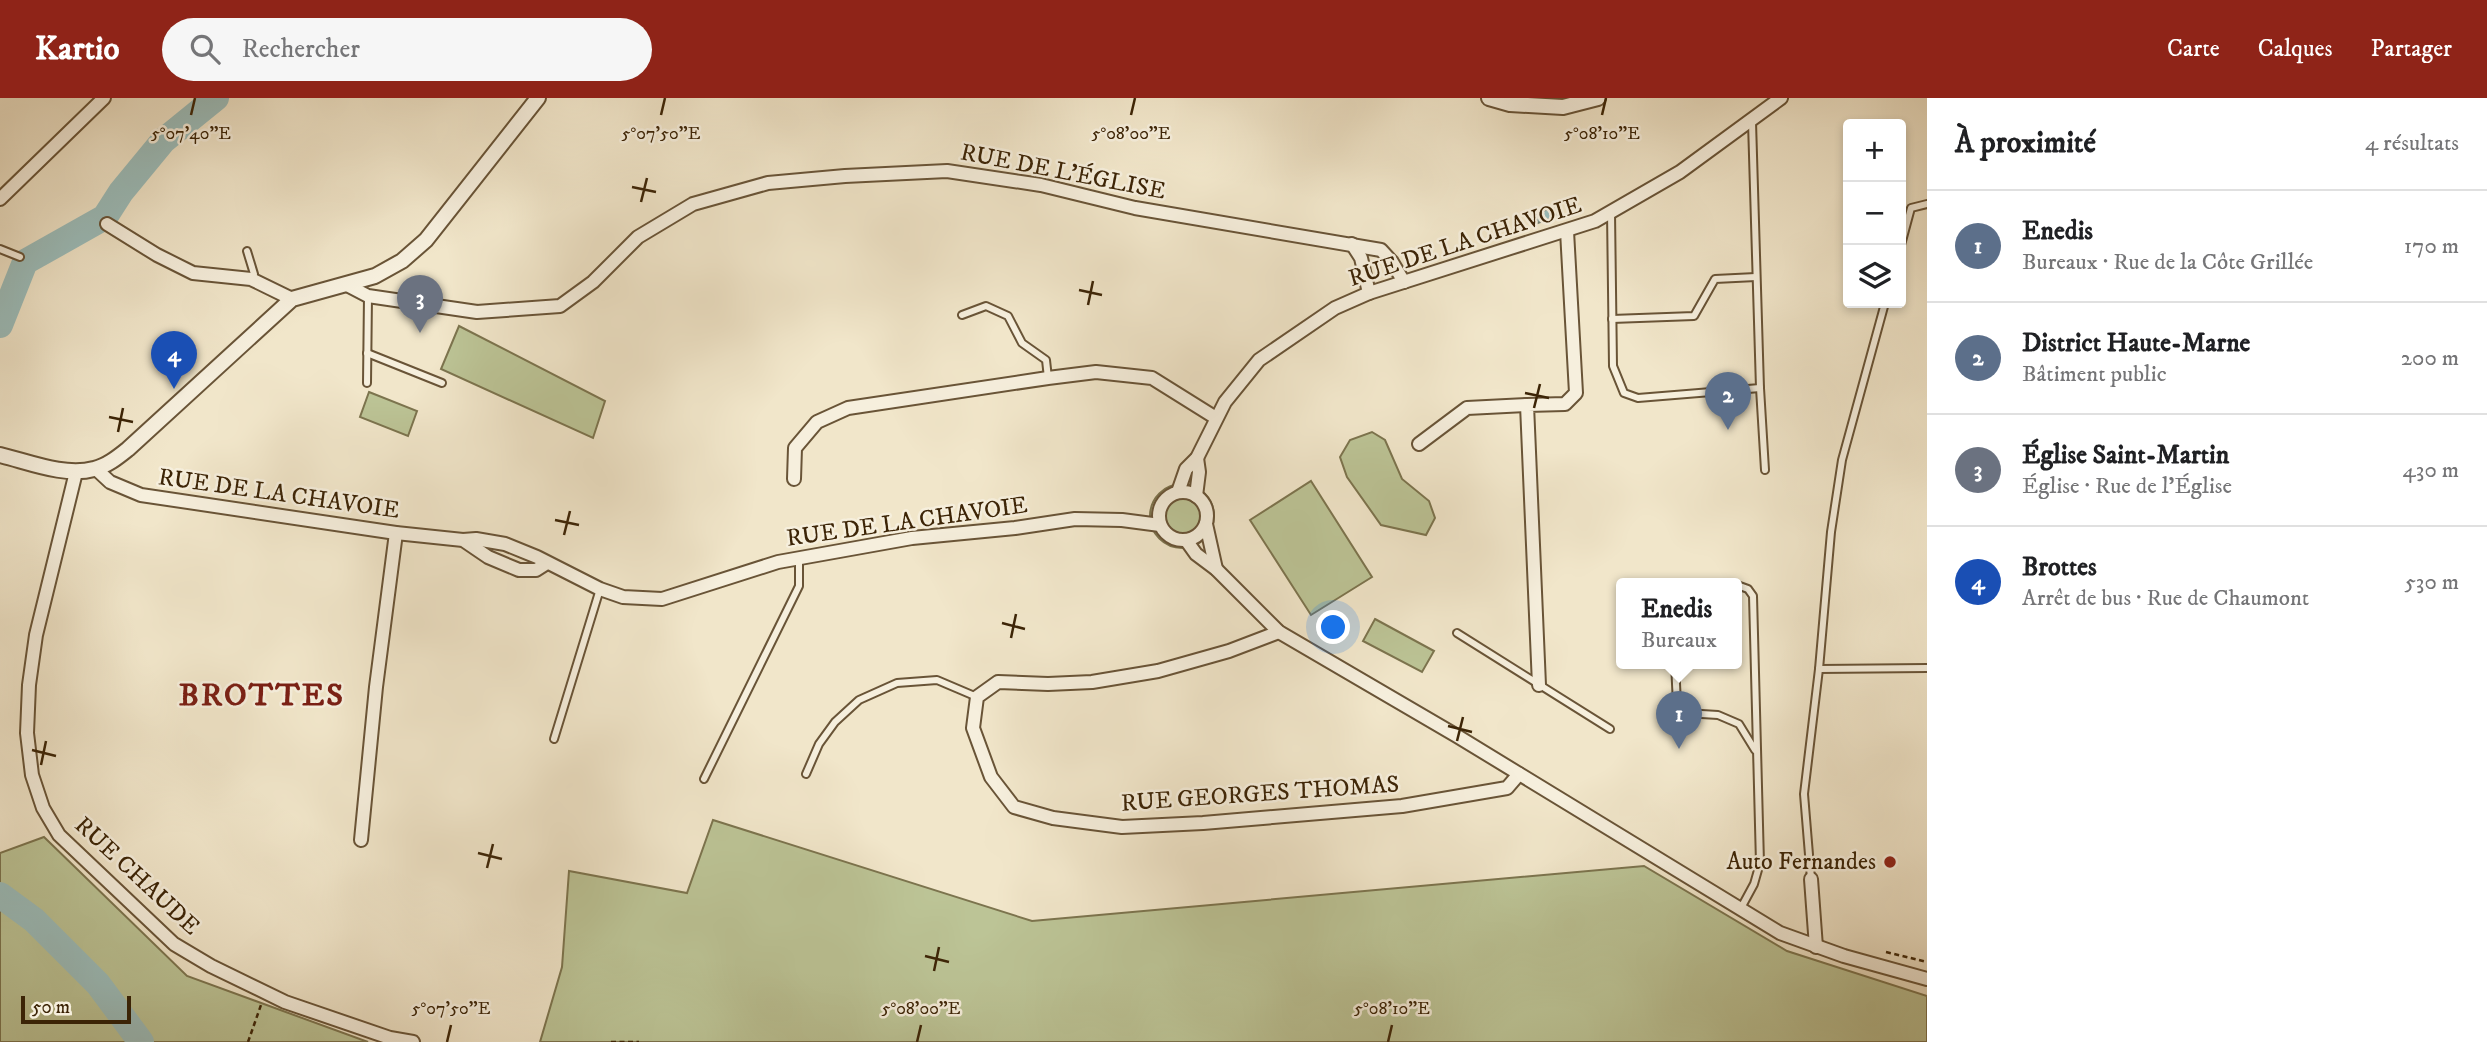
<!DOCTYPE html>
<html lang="fr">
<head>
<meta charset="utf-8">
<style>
  body { margin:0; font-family:"IM FELL DW Pica",serif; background:#f6f6f6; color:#202124 }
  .controls { position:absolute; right:21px; top:21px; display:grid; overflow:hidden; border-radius:7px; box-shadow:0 4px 10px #0003 }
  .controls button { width:63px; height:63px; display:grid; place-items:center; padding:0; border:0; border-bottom:2px solid #e0e0e0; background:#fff; color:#202124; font:35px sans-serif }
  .scale { position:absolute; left:21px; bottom:18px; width:110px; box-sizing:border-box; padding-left:7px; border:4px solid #3c2406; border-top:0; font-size:19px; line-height:24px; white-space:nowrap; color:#3c2406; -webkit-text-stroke:5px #f6efdd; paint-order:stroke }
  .you { position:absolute; left:1334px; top:530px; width:24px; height:24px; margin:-18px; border:5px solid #fff; border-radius:50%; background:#1a73e8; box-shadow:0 0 0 10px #1a73e833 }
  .badge { display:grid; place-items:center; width:46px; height:46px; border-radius:50%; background:#8f2418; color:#fff; font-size:23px; font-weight:700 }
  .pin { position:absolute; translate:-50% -58px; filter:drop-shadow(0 2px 4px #0008) }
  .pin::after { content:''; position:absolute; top:37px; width:24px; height:21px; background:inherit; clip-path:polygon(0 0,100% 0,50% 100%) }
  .popup { position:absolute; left:1616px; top:480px; width:126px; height:91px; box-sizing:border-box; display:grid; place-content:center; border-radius:7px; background:#fff; filter:drop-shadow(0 2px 5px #0005); font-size:23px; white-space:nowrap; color:#757577 }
  .popup b { font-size:26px; color:#202124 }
  .popup::after { content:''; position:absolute; left:50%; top:100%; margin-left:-14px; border:14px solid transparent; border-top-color:#fff }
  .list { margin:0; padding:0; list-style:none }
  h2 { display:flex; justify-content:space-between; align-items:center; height:91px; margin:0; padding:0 28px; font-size:30px }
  h2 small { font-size:23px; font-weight:400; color:#757577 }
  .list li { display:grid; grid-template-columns:46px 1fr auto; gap:21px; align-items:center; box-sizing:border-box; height:112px; padding:0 28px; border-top:2px solid #e0e0e0 }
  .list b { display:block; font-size:26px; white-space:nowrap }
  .list p { margin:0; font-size:23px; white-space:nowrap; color:#757577 }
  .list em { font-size:23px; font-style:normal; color:#757577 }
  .icon { flex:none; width:38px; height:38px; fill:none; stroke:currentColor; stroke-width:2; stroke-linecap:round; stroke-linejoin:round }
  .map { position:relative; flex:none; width:1927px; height:944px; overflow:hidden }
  header { display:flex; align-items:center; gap:42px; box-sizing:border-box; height:98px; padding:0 35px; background:#8f2418; color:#fff }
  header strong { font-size:33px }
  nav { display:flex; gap:38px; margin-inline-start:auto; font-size:24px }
  .search { width:490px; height:63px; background:#f6f6f6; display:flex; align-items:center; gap:18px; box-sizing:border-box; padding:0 24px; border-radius:38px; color:#757577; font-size:26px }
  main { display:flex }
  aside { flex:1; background:#fff }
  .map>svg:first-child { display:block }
</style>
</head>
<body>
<header>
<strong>Kartio</strong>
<div class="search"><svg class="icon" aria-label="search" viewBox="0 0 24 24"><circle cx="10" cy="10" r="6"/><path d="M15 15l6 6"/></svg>Rechercher</div>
<nav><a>Carte</a><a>Calques</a><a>Partager</a></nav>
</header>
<main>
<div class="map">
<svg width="1927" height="944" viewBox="0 0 1927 944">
  <rect width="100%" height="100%" fill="#f1e6ca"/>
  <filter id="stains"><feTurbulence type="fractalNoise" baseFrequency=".00286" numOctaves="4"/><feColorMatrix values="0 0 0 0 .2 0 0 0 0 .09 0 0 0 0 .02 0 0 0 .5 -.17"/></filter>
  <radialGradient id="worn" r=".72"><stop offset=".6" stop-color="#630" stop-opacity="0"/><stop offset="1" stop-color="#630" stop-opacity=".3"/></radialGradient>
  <!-- green -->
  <g fill="#bcc496" stroke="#7c744e" stroke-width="2">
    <polygon points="459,228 605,303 593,340 441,271"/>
    <polygon points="369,294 417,313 408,338 360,319"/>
    <polygon points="1372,334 1385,342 1402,381 1429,403 1435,420 1426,437 1381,427 1347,379 1340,359 1350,342"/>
    <polygon points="1311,383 1372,479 1311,517 1250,422"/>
    <circle cx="1182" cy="418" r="32"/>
    <polygon points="1375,521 1434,553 1422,574 1363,543"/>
    <polygon points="713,722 1032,823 1644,768 1787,853 1927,898 1927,944 540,944 562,869 569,773 687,795"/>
    <polygon points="44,739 187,878 368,944 0,944 0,755"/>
  </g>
  <!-- water -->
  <polygon fill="#9cbebc" stroke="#768073" stroke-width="2" points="1553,109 1557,118 1538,125 1535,116"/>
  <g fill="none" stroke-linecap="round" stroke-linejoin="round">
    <!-- river -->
    <g stroke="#9cbebc" stroke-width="26">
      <polyline points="0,227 25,164 105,119 121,94 163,43 216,0"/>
      <polyline points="0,797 34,822 98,886 141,944"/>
    </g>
    <!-- service casing -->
    <g stroke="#695437" stroke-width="10">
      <g id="service">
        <polyline points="1611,114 1613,268 1624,295 1638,300 1760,290 1752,24"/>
        <polyline points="1901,147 1911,110 1927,106"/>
        <polyline points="0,151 20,159"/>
        <polyline points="247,153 254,176 251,181"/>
        <polyline points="962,217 986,208 1008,218 1022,245 1046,262 1048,280"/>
        <polyline points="1612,221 1694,218 1715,181 1756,179"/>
        <polyline points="367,255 442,285"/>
        <polyline points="367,285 368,198"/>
        <polyline points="1760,290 1765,372"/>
        <polyline points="1737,487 1748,491 1753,498 1760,765 1754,786 1741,810"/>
        <polyline points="1457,535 1610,631"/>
        <polyline points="1675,565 1677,606 1685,615 1718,617 1739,626 1755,652"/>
        <polyline points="1819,571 1927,570"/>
        <polyline points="554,641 600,491"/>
        <polyline points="806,676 819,646 835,624 859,602 897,585 937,582 977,599"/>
        <polyline points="704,681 799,488 799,460"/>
        <polyline points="1811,781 1804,696 1819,571 1831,434 1842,362 1885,205"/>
      </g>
    </g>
    <!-- minor casing -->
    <g stroke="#695437" stroke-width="16">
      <g id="minor">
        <polyline points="0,101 104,0"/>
        <polyline points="107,126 157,157 193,175 251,181 292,201"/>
        <polyline points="1352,146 1361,160 1369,195"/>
        <polyline points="345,186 368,198 477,214 560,208 593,184 638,139 693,106 768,85 845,78 947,73 1041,87 1135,110 1381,152 1392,164 1404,184"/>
        <polyline points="1419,346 1467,310 1527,307"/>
        <polyline points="96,371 110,384 141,397 396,435 463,442 488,459 519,472 536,472 547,465"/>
        <polyline points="76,374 36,537 29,587 27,635 32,677 43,710 59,737 174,846 211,868 285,904 390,940 413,944"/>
        <polyline points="794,381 795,350 817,324 848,310 1048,280 1096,274 1152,280 1216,320"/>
        <polyline points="1178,394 1186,371 1197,360 1225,304 1259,262 1335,210 1369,195 1595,123 1680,74 1781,0"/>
        <circle cx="1183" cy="418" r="24"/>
        <polyline points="1196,398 1199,374 1197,360"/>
        <polyline points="1206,426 1216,471"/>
        <polyline points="463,442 476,441 505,446 537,459 600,491 623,499 662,501 778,464 912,440 1015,430 1075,421 1122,422 1160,427"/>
        <polyline points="1186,442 1196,456 1216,471 1279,534 1457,638 1780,835 1844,858 1927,881"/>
        <polyline points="1279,534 1229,553 1158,573 1092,584 1048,586 998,584 977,599 973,630 991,679 1014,709 1053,720 1122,729 1203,725 1402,708 1507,690 1519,676"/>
        <polyline points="1539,587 1527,307 1565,306 1576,295 1567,133"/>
        <polyline points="361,742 376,589 396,435"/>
        <polyline points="1811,781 1816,849"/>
      </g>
    </g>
    <!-- tertiary casing -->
    <g stroke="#695437" stroke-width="18">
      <g id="tertiary">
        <polyline points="1489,0 1510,6 1563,9 1598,0"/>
        <path d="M0,357C29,364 65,379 94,371C107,368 118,359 128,351L292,201L375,178L402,163L426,142L538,0"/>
      </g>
    </g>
    <!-- path -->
    <g stroke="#3c2406" stroke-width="2.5" stroke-dasharray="5 3.5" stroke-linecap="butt">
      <polyline points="1886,854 1927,864"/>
      <polyline points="248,944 261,907"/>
      <polyline points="611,944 639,944"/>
    </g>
    <!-- service -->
    <use href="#service" stroke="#f6efdd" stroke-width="6"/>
    <!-- minor -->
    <use href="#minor" stroke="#f6efdd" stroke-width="12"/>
    <!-- tertiary -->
    <use href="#tertiary" stroke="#f6efdd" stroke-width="14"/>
  </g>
  <!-- ticks -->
  <path fill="none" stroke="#3c2406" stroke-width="2.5" d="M191,17L195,0M661,17L665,0M1131,17L1135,0M1602,17L1606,0M632,89L656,94M641,104L647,80M1079,192L1102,197M1088,207L1093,183M1525,295L1549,300M1534,310L1540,286M109,319L133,324M118,334L123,310M555,422L579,427M564,437L570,413M1002,525L1025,531M1011,540L1016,516M1448,628L1472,634M1457,643L1463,619M32,652L56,658M41,667L46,643M478,755L502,761M487,770L493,746M925,858L949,864M934,873L939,849M447,944L451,927M917,944L921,927M1388,944L1392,927"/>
  <!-- markers -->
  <circle fill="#8f2418" stroke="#f6efdd" stroke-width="2.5" cx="1890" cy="764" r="7"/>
  <g text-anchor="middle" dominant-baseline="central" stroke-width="5" stroke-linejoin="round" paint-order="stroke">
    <!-- street labels -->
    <g font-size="24" fill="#3c2406" stroke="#f6efdd">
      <text transform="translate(1063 74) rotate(11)">RUE DE L'ÉGLISE</text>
      <text transform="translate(1465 144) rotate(-18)">RUE DE LA CHAVOIE</text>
      <text transform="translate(279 396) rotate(8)">RUE DE LA CHAVOIE</text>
      <text transform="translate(907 424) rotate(-8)">RUE DE LA CHAVOIE</text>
      <text transform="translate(1260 696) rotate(-4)">RUE GEORGES THOMAS</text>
      <text transform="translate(137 778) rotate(43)">RUE CHAUDE</text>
    </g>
    <!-- poi labels -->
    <g font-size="24" fill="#3c2406" stroke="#f6efdd" text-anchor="end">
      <text x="1876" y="764">Auto Fernandes</text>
    </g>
    <!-- district labels -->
    <g font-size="32" font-weight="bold" letter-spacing="2" fill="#7a1f14" stroke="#f6efdd">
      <text x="262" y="598">BROTTES</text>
    </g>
  </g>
  <g font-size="18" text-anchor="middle" fill="#3c2406" stroke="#f6efdd" stroke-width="5" stroke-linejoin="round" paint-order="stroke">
    <text x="191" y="41">5°07'40"E</text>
    <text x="661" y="41">5°07'50"E</text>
    <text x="1131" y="41">5°08'00"E</text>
    <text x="1602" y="41">5°08'10"E</text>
    <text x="451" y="916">5°07'50"E</text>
    <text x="921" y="916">5°08'00"E</text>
    <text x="1392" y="916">5°08'10"E</text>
  </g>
  <rect width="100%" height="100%" filter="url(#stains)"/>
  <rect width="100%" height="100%" fill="url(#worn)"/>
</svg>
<div class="controls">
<button>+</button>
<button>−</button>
<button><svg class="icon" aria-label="layers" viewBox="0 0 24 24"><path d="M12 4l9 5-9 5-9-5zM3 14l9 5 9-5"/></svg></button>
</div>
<div class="scale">50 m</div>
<div class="you"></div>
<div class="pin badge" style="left:1679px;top:651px;background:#5c6f8a">1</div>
<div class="popup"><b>Enedis</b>Bureaux</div>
<div class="pin badge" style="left:1728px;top:332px;background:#5c6f8a">2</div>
<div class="pin badge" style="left:420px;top:235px;background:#6b7280">3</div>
<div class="pin badge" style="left:174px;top:291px;background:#1a4fb4">4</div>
</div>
<aside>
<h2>À proximité<small>4 résultats</small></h2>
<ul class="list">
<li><span class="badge" style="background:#5c6f8a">1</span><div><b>Enedis</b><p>Bureaux · Rue de la Côte Grillée</p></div><em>170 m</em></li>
<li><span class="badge" style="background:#5c6f8a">2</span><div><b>District Haute-Marne</b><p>Bâtiment public</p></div><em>200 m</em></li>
<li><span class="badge" style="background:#6b7280">3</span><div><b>Église Saint-Martin</b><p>Église · Rue de l'Église</p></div><em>430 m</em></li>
<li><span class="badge" style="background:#1a4fb4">4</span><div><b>Brottes</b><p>Arrêt de bus · Rue de Chaumont</p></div><em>530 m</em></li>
</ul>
</aside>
</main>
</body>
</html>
